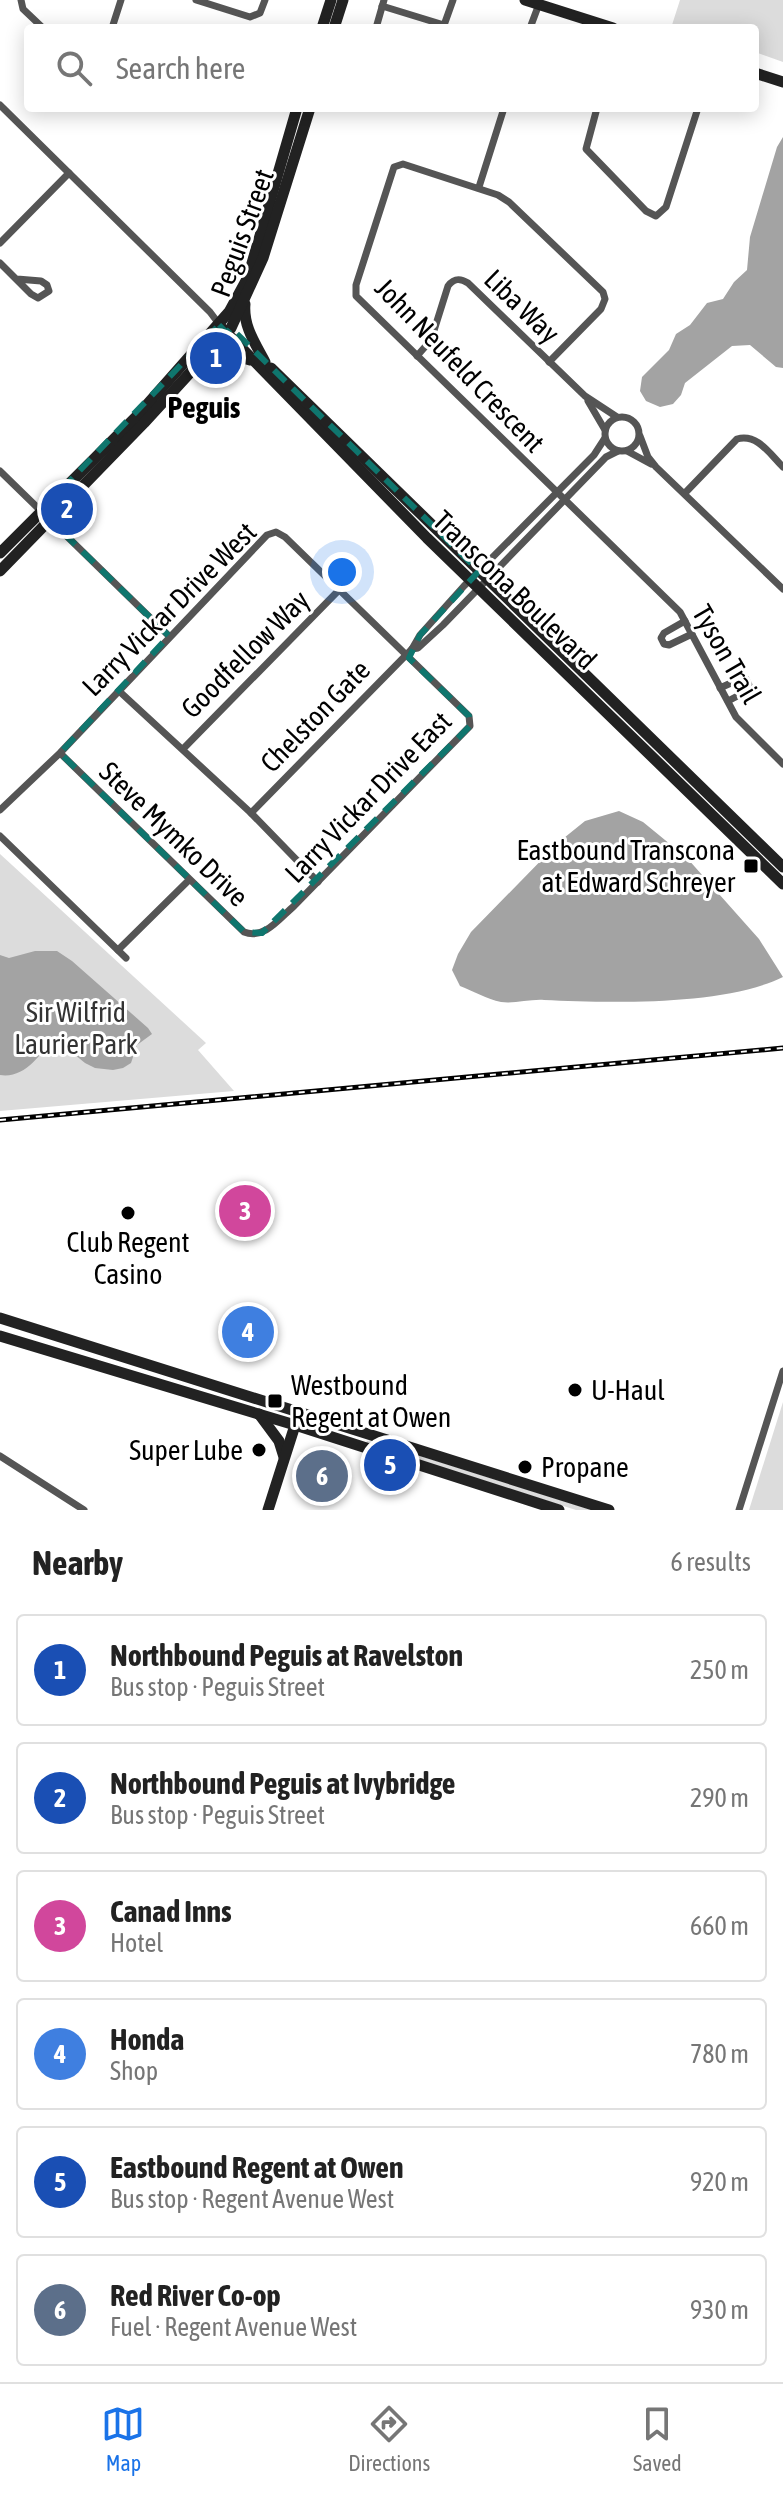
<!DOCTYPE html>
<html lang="en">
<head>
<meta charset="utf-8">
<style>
  body { margin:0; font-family:"Asap Condensed",sans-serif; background:#f2f2f2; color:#222 }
  .you { position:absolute; left:342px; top:572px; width:28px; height:28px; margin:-20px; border:6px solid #fff; border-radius:50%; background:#1a73e8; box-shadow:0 0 0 12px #1a73e833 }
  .badge { display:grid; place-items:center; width:52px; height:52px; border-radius:50%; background:#1a73e8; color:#fff; font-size:26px; font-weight:700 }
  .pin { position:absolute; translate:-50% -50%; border:4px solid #fff; box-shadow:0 2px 8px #0006 }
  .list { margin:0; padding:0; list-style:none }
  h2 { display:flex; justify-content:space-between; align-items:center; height:104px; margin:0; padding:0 32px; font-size:34px }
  h2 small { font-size:26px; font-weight:400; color:#767676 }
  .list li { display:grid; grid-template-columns:52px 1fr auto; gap:24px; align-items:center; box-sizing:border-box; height:112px; margin:0 16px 16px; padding:0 16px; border:2px solid #e0e0e0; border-radius:8px }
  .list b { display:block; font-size:30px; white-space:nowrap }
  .list p { margin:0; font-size:26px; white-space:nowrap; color:#767676 }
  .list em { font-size:26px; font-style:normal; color:#767676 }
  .icon { flex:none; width:44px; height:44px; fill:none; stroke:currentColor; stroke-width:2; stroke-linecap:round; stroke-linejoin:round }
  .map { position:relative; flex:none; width:783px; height:1510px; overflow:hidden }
  .search { position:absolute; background:#fff; box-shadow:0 4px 20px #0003; left:24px; right:24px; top:24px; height:88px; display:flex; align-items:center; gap:20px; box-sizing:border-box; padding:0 28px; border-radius:8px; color:#767676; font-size:30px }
  .sheet { height:872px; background:#fff }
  nav { display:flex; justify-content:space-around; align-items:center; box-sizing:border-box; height:112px; border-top:2px solid #e0e0e0; background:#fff; font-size:22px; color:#767676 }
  nav a { display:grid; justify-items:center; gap:4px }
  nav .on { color:#1a73e8 }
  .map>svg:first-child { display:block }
</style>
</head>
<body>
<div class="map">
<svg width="783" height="1510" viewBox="0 0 783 1510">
  <rect width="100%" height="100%" fill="#fff"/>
  <!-- green -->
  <g fill="#dcdcdc">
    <polygon points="680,0 783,0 783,62 755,52 755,28 680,28 672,25"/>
    <polygon points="0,854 206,1043 198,1050 234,1091 0,1111"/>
    <polygon points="783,1402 783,1510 749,1510"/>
    <polygon points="367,1441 389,1446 592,1510 576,1510 366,1443"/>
  </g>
  <!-- water -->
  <g fill="#a3a3a3">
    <polygon points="783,137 783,368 776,367 750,345 732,346 685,383 681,395 673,404 660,407 646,401 640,391 642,377 669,350 676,334 690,325 707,303 723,299 734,282 747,270 750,237 777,147"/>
    <path d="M619,811L643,822L687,858L759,939L783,977C724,1006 610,1003 544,1000C530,999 514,1004 501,1002C487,999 473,991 460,986L452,970L458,954L471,932L559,842L585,821Z"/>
    <path d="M35,951H57L72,961L148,1028L152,1034L137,1045L131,1063L123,1068L113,1070L95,1068L85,1063L53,1037C41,1055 24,1079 0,1075V955L9,958Z"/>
  </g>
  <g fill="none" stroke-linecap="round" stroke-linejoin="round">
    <!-- street -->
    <g stroke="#555" stroke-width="7">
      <polyline points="21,0 23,9 43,28"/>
      <polyline points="196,0 250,17 260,13 265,0"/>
      <polyline points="382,6 444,25"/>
      <polyline points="112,28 121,0"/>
      <polyline points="376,28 384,0"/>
      <polyline points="443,28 453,0"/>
      <polyline points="530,28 539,4"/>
      <polyline points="0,105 210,312 219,324"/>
      <polyline points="597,108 586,149 646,211 656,216 666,207 698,108"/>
      <polyline points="479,187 504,108"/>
      <polyline points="0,243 69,173"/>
      <polyline points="0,263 31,294 38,298 49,291 47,285 41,281 17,279"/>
      <path d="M417,356L431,340L448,286C454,278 460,278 468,283L585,396L617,417"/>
      <polyline points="549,362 601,309 605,299 603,292 509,202 498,195 403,164 394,167 356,285 356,296 680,612 736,717 783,764"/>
      <polyline points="588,401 605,430"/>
      <circle cx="622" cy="434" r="17"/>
      <polyline points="640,436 648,457 656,467 783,589"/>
      <polyline points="627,451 651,464"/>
      <polyline points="0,471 169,636"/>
      <path d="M685,493L737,439C757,433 770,454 783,467"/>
      <polyline points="685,621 664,633 661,638 664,644 669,645 692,634"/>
      <polyline points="412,649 418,648 443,625 606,457 618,451"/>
      <polyline points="720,688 742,678 746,679 749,685 747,691 728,701"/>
      <polyline points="119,691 251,813 318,882"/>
      <polyline points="183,749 339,590"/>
      <path d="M0,810L60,753L267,535L276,532L285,537L469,716L470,726L294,906C279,919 264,940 244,932L60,753"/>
      <polyline points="251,813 412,649 420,635 464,586 594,455 605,438"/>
      <polyline points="0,836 126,958"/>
      <polyline points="118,950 189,880"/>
      <polyline points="0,1456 84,1510"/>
      <polyline points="739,1510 783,1371"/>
    </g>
    <!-- secondary -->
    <g stroke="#222" stroke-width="11">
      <polyline points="525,0 613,28"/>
      <polyline points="322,28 331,0"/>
      <polyline points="334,28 343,0"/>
      <polyline points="755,73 783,82"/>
      <path d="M245,304C243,326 255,343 265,362"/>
      <polyline points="219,325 427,538 783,884"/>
      <polyline points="203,365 229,354 250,360"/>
      <polyline points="271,368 783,867"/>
      <polyline points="0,553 137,416 229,312 248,277 297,108"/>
      <polyline points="0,571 144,423 231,328 263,258 310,108"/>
      <polyline points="0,1318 609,1510"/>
      <polyline points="0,1336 295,1425 559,1510"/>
      <polyline points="259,1414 279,1441 284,1457"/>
      <polyline points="268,1510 297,1419"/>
    </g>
    <!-- rail casing -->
    <g stroke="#000" stroke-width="5">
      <polyline id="rail" points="0,1120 783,1048"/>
    </g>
    <!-- rail -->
    <use href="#rail" stroke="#fff" stroke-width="2" stroke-dasharray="6" stroke-linecap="butt"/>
  </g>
  <!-- marked area -->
  <path fill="none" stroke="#0f766e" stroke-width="6" stroke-dasharray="16 10" stroke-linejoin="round" d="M219,325L227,333L231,328L479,571L420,635L409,658L469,716L470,726L262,933L244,932L60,753L169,636L41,511Z"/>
  <!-- markers -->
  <g fill="#000" stroke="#fff" stroke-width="3">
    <rect x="743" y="858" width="16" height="16" rx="4"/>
    <circle cx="128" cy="1213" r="8"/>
    <circle cx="575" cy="1390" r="8"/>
    <rect x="267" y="1393" width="16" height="16" rx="4"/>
    <circle cx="259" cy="1450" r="8"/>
    <circle cx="525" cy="1467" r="8"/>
  </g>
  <g text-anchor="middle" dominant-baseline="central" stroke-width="6" stroke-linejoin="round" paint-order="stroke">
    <!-- street labels -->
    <g font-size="28" fill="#000" stroke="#fff">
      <text transform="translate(242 233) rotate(-70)">Peguis Street</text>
      <text transform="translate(522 306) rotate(44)">Liba Way</text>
      <text transform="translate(460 365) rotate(46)">John Neufeld Crescent</text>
      <text transform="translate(515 590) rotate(44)">Transcona Boulevard</text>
      <text transform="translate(169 609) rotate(-45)">Larry Vickar Drive West</text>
      <text transform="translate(245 654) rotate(-45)">Goodfellow Way</text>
      <text transform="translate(727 654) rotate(60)">Tyson Trail</text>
      <text transform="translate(315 716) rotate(-46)">Chelston Gate</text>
      <text transform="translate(368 797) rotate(-46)">Larry Vickar Drive East</text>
      <text transform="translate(174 834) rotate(44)">Steve Mymko Drive</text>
    </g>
    <!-- poi labels -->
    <g font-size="28" fill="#000" stroke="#fff" text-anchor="start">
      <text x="735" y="850" text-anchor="end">Eastbound Transcona<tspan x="735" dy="32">at Edward Schreyer</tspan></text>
      <text x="128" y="1242" text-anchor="middle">Club Regent<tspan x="128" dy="32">Casino</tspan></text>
      <text x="291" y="1385">Westbound<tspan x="291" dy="32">Regent at Owen</tspan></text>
      <text x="591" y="1390">U-Haul</text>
      <text x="243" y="1450" text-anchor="end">Super Lube</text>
      <text x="541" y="1467">Propane</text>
    </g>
    <!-- park labels -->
    <g font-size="28" fill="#333" stroke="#fff">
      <text x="76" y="1012">Sir Wilfrid<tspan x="76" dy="32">Laurier Park</tspan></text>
    </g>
    <!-- neighbourhood labels -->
    <g font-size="30" font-weight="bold" fill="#000" stroke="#fff">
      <text x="204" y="407">Peguis</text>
    </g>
  </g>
</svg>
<div class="you"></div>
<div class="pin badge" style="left:216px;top:358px;background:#1a4fb4">1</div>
<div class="pin badge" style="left:67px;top:509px;background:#1a4fb4">2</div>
<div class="pin badge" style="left:245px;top:1211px;background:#d1479c">3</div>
<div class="pin badge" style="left:248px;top:1332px;background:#3f7fe0">4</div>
<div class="pin badge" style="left:390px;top:1465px;background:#1a4fb4">5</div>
<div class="pin badge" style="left:322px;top:1476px;background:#5c6f8a">6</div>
<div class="search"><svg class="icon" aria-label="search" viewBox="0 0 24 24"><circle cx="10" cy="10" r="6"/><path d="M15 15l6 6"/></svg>Search here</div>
</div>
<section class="sheet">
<h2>Nearby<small>6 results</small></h2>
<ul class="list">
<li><span class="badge" style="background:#1a4fb4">1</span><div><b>Northbound Peguis at Ravelston</b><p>Bus stop · Peguis Street</p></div><em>250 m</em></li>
<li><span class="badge" style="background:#1a4fb4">2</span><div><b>Northbound Peguis at Ivybridge</b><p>Bus stop · Peguis Street</p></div><em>290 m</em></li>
<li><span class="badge" style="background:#d1479c">3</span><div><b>Canad Inns</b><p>Hotel</p></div><em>660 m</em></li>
<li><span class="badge" style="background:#3f7fe0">4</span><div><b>Honda</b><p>Shop</p></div><em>780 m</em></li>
<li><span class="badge" style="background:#1a4fb4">5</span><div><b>Eastbound Regent at Owen</b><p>Bus stop · Regent Avenue West</p></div><em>920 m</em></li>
<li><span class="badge" style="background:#5c6f8a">6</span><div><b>Red River Co-op</b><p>Fuel · Regent Avenue West</p></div><em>930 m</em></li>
</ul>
</section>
<nav>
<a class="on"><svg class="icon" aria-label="map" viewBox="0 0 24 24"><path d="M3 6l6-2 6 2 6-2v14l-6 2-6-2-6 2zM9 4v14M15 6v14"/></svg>Map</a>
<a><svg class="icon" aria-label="directions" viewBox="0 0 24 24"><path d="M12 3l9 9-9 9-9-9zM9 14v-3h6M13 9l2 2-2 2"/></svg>Directions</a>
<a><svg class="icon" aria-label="saved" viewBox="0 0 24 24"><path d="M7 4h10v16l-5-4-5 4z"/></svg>Saved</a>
</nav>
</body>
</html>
